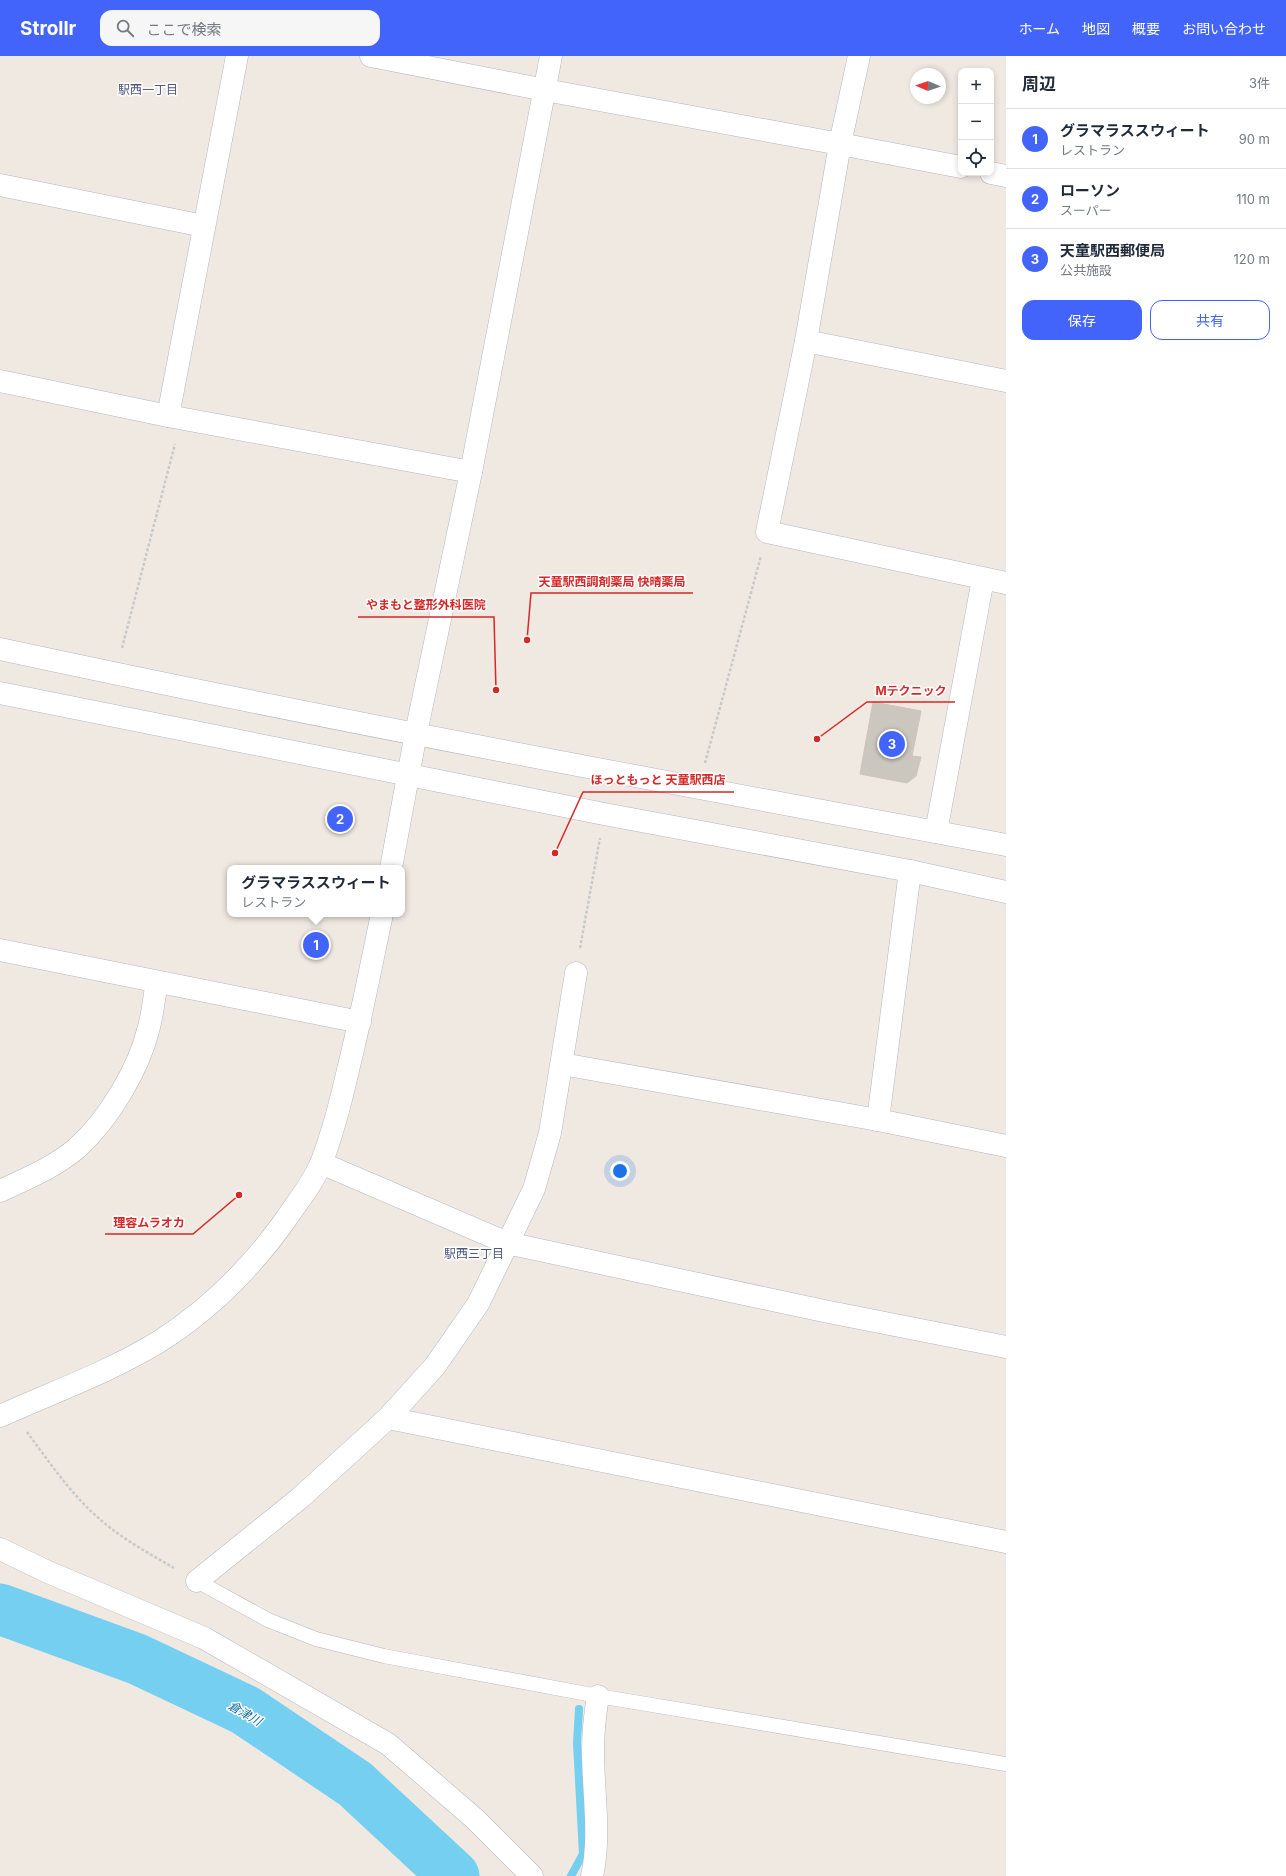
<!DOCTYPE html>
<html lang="ja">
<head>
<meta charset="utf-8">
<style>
  body { margin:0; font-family:Inter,"Noto Sans JP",sans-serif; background:#f6f6f7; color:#1f2937 }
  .controls { position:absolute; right:12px; top:12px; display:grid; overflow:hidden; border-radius:8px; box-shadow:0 2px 6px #0003 }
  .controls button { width:36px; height:36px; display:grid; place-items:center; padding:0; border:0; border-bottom:1px solid #e0e1e3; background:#fff; color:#1f2937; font:20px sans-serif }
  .compass { position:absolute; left:910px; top:12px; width:36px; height:36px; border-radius:50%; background:#fff; box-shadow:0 2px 6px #0003; rotate:272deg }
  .you { position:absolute; left:620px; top:1115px; width:14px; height:14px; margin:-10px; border:3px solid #fff; border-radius:50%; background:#1a73e8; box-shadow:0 0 0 6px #1a73e833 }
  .badge { display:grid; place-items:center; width:26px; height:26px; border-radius:50%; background:#4264fb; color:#fff; font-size:13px; font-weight:700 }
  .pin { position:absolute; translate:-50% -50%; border:2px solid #fff; box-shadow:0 1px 4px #0006 }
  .popup { position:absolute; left:227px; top:809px; width:178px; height:52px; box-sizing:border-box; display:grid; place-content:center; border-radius:8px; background:#fff; filter:drop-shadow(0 1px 3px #0005); font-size:13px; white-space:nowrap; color:#747a83 }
  .popup b { font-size:15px; color:#1f2937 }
  .popup::after { content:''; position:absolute; left:50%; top:100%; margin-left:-8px; border:8px solid transparent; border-top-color:#fff }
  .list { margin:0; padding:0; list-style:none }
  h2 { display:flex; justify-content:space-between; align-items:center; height:52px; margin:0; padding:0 16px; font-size:17px }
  h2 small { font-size:13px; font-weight:400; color:#747a83 }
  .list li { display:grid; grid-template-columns:26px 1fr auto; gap:12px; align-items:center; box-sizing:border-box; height:60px; padding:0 16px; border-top:1px solid #e0e1e3 }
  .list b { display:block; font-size:15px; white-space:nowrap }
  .list p { margin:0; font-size:13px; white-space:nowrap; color:#747a83 }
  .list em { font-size:13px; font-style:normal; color:#747a83 }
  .actions { display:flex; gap:8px; padding:12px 16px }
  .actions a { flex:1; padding:9px 0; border:1px solid #4264fb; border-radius:12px; text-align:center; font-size:14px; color:#4264fb }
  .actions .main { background:#4264fb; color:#fff }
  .icon { flex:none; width:22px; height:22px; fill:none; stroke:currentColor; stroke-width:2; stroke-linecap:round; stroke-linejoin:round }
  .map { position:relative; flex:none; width:1006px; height:1820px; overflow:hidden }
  header { display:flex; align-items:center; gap:24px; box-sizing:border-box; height:56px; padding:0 20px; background:#4264fb; color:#fff }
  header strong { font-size:19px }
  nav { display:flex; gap:22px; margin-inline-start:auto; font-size:14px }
  .search { width:280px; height:36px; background:#f6f6f7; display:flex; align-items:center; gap:10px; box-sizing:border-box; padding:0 14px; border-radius:12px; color:#747a83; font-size:15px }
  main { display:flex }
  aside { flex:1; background:#fff }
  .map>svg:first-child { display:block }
</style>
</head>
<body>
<header>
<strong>Strollr</strong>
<div class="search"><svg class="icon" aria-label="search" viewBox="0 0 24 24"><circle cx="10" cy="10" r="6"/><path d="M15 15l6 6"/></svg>ここで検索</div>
<nav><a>ホーム</a><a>地図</a><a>概要</a><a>お問い合わせ</a></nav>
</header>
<main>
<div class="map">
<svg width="1006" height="1820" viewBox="0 0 1006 1820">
  <rect width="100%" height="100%" fill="#efe9e1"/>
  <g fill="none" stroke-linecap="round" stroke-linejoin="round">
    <!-- stream -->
    <polyline stroke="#75cff0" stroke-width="8" points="571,1820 583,1798 577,1687 579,1653"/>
    <!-- river -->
    <polyline stroke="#75cff0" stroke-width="51" points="0,1553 137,1603 245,1654 355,1728 454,1820"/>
  </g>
  <!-- building -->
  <polygon fill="#cbc7bf" stroke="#cbc5ba" points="873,646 921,655 912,700 921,701 916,720 907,727 860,718"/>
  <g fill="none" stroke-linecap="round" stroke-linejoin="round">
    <!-- lane casing -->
    <g stroke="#b4b7c1" stroke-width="15">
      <polyline id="lane" points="197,1525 268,1564 316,1583 384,1600 598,1640 1006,1708"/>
    </g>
    <!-- street casing -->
    <g stroke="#b4b7c1" stroke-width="23">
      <g id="street">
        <polyline points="237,0 168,360 471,416"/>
        <polyline points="371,0 545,34 840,88 859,0"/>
        <polyline points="961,111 840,88 806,285 767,476 1006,527"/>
        <polyline points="991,117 1006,120"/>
        <polyline points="0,129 204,170"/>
        <polyline points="806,285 1006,325"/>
        <polyline points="0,325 168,360"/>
        <polyline points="936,776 983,523"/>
        <polyline points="0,894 360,966"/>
        <polyline points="562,1008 878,1064 1006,1090"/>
        <polyline points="878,1064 910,815"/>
        <polyline points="321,1107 507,1187 824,1255 1006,1291"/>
        <path d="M0,1135C26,1123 55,1111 77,1092C109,1063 139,1013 149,971C153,956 154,941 157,926"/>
        <polyline points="388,1362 1006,1486"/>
        <polyline points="0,1493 48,1516 204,1582 388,1688 475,1763 532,1820"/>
        <polyline points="197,1525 300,1442 388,1362 435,1310 478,1248 534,1133 550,1077 576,917"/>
        <path d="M592,1820C601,1779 593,1736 593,1695C593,1676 595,1658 598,1640"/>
      </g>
    </g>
    <!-- secondary casing -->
    <g stroke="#b4b7c1" stroke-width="23">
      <g id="secondary">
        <path d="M0,593C334,665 670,727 1006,789"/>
        <polyline points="0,637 604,758 910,815 1006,836"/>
        <polyline points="391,812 416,677 471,416 551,0"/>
        <path d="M0,1360C53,1336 110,1316 160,1285C210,1253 252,1211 286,1163C298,1145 314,1126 322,1105C333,1076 341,1045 348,1014C361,962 371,910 382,858"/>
      </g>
    </g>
    <!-- path -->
    <g stroke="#c9c9c9" stroke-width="2.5" stroke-dasharray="3 2" stroke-linecap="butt">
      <polyline points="122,592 175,388"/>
      <polyline points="705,707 761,500"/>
      <polyline points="580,892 600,782"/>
      <path d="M27,1376C49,1406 73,1441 102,1465C124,1484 150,1498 174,1512"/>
    </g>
    <!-- lane -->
    <use href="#lane" stroke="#fff" stroke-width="14"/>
    <!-- street -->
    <use href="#street" stroke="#fff" stroke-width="22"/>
    <!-- secondary -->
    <use href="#secondary" stroke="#fff" stroke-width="22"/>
  </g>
  <g text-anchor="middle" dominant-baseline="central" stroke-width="3" stroke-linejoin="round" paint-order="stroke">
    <!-- neighbourhood labels -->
    <g font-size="12" fill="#4d5680" stroke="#fff">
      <text x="148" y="33">駅西一丁目</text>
      <text x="474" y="1197">駅西三丁目</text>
    </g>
    <!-- water labels -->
    <g font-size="12" font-style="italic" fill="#0d6fa3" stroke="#fff">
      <text transform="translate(245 1657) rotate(30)">倉津川</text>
    </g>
  </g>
  <!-- callouts -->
  <path fill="none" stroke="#d62828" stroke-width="1.5" d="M527 584L531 537H693M496 634L494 561H358M817 683L867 646H955M555 797L583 736H734M239 1139L193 1178H105"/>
  <g fill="#d62828" stroke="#fff" stroke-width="1.5">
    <circle cx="527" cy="584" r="4"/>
    <circle cx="496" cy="634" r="4"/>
    <circle cx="817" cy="683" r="4"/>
    <circle cx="555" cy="797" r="4"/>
    <circle cx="239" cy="1139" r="4"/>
  </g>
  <g font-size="12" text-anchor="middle" font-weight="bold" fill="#d62828" stroke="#fff" stroke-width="3" stroke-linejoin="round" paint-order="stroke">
    <text x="612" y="530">天童駅西調剤薬局 快晴薬局</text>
    <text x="426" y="553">やまもと整形外科医院</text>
    <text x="911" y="639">Mテクニック</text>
    <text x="658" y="728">ほっともっと 天童駅西店</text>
    <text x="149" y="1171">理容ムラオカ</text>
  </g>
</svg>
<div class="controls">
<button>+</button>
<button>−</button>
<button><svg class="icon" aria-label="locate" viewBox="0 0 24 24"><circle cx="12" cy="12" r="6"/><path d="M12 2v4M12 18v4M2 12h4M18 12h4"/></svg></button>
</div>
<svg class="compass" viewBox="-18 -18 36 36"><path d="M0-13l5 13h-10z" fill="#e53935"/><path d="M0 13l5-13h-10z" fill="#747a83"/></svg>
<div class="you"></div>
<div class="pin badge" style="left:316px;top:889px">1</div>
<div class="popup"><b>グラマラススウィート</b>レストラン</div>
<div class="pin badge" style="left:340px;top:763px">2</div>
<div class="pin badge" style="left:892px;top:688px">3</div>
</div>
<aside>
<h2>周辺<small>3件</small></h2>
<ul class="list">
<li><span class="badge">1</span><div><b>グラマラススウィート</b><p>レストラン</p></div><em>90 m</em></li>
<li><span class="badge">2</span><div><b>ローソン</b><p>スーパー</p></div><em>110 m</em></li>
<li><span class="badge">3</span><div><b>天童駅西郵便局</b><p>公共施設</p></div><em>120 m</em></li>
</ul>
<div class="actions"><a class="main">保存</a><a>共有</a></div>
</aside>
</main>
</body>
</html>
